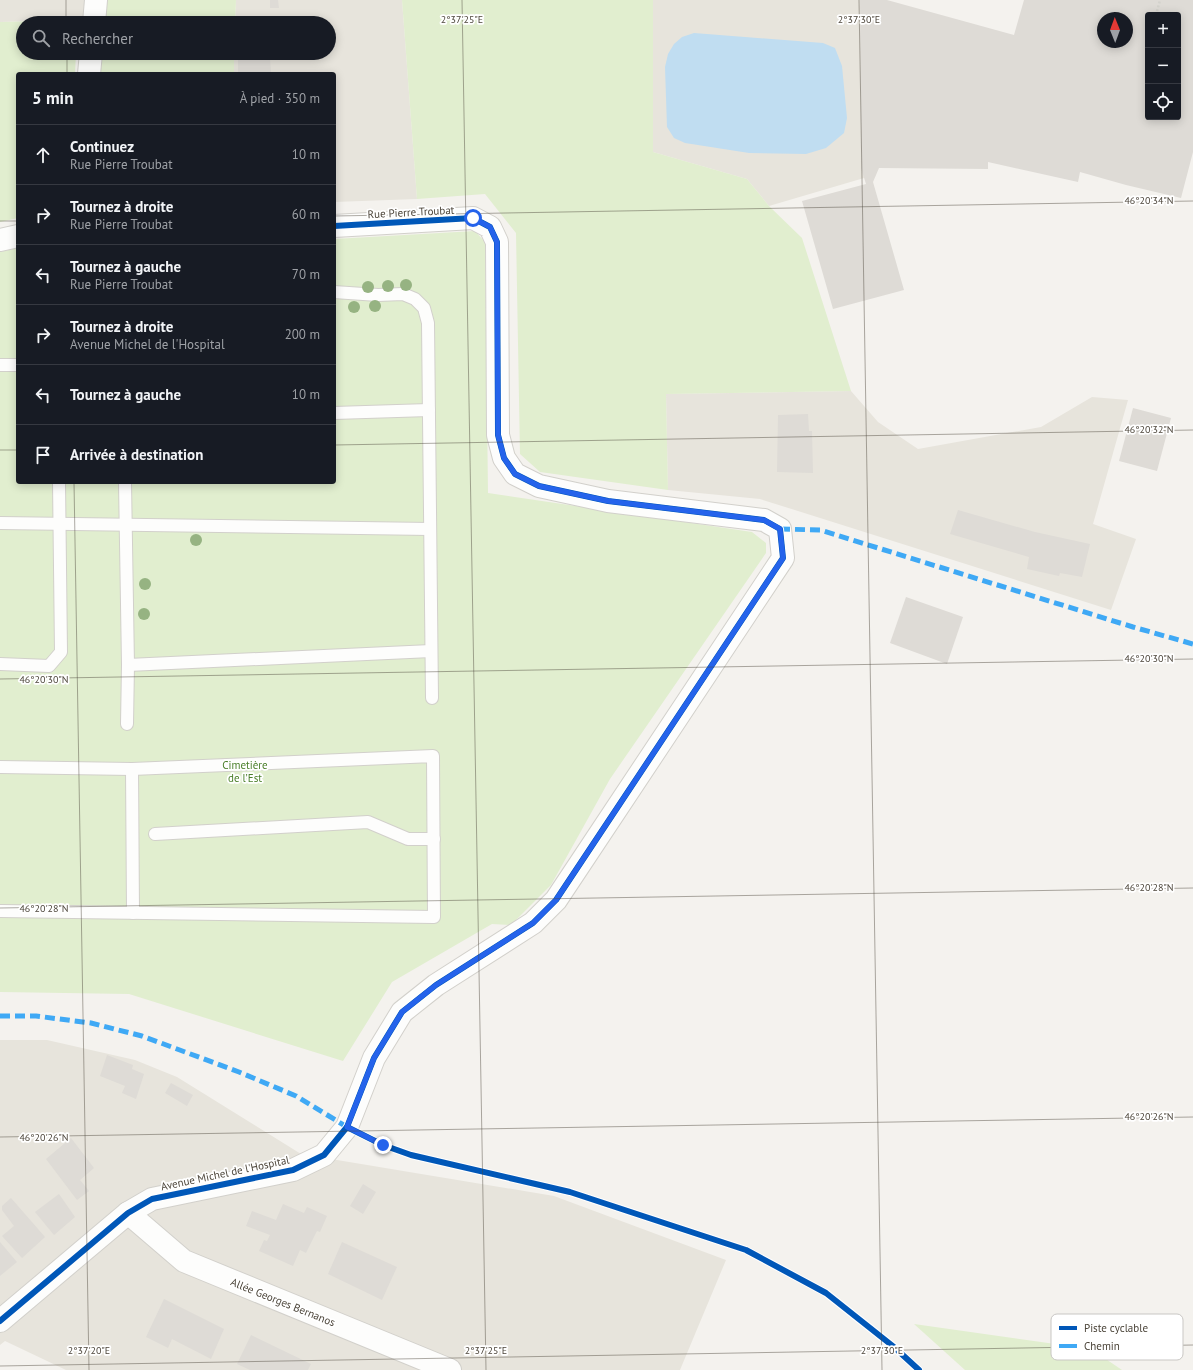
<!DOCTYPE html>
<html lang="fr">
<head>
<meta charset="utf-8">
<style>
  body { margin:0; font-family:"PT Sans",sans-serif; background:#20242c; color:#f1f3f6 }
  .controls { position:absolute; right:12px; top:12px; display:grid; overflow:hidden; border-radius:4px; box-shadow:0 2px 10px #0003 }
  .controls button { width:36px; height:36px; display:grid; place-items:center; padding:0; border:0; border-bottom:1px solid #363941; background:#171b24; color:#f1f3f6; font:20px sans-serif }
  .compass { position:absolute; left:1097px; top:12px; width:36px; height:36px; border-radius:50%; background:#171b24; box-shadow:0 2px 10px #0003; rotate:359deg }
  .stop { position:absolute; width:12px; height:12px; margin:-9px; border:3px solid #2563eb; border-radius:50%; background:#fff }
  .stop.end { background:#2563eb; border-color:#fff; box-shadow:0 1px 4px #0008 }
  .list { margin:0; padding:0; list-style:none }
  h2 { display:flex; justify-content:space-between; align-items:center; height:52px; margin:0; padding:0 16px; font-size:17px }
  h2 small { font-size:13px; font-weight:400; color:#9ea1a6 }
  .list li { display:grid; grid-template-columns:26px 1fr auto; gap:12px; align-items:center; box-sizing:border-box; height:60px; padding:0 16px; border-top:1px solid #363941 }
  .list b { display:block; font-size:15px; white-space:nowrap }
  .list p { margin:0; font-size:13px; white-space:nowrap; color:#9ea1a6 }
  .list em { font-size:13px; font-style:normal; color:#9ea1a6 }
  .icon { flex:none; width:22px; height:22px; fill:none; stroke:currentColor; stroke-width:2; stroke-linecap:round; stroke-linejoin:round }
  .map { position:relative; flex:none; width:1193px; height:1370px; overflow:hidden }
  .search { position:absolute; background:#171b24; box-shadow:0 2px 10px #0003; left:16px; top:16px; width:320px; height:44px; display:flex; align-items:center; gap:10px; box-sizing:border-box; padding:0 14px; border-radius:22px; color:#9ea1a6; font-size:15px }
  .panel { position:absolute; background:#171b24; box-shadow:0 2px 10px #0003; left:16px; top:72px; width:320px; height:412px; border-radius:4px }
  .map>svg:first-child { display:block }
</style>
</head>
<body>
<div class="map">
<svg width="1193" height="1370" viewBox="0 0 1193 1370">
  <rect width="100%" height="100%" fill="#f4f2ee"/>
  <!-- residential -->
  <g fill="#e7e4dc">
    <polygon points="0,0 106,0 102,19 0,22"/>
    <polygon points="236,0 402,0 417,199 334,202 334,74 234,74 234,53 329,53 329,23 235,23"/>
    <polygon points="653,0 861,0 864,178 769,206 747,179 653,152"/>
    <polygon points="851,391 878,422 918,449 1041,427 1092,397 1128,400 1093,524 1136,539 1111,610 760,499 668,490 666,394"/>
    <polygon points="0,1040 47,1040 135,1060 177,1077 301,1154 554,1196 726,1260 680,1370 66,1370 5,1341 0,1345"/>
  </g>
  <!-- green -->
  <g fill="#e1eecf">
    <polygon points="106,0 236,0 235,23 102,23"/>
    <polygon points="402,0 653,0 653,152 747,179 769,206 802,238 851,391 666,394 668,490 540,472 520,454 516,233 485,194 417,199"/>
    <polygon points="77,20 77,23 23,23 23,53 76,53 75,74 18,74 18,218 0,222 0,22"/>
    <polygon points="100,53 234,53 234,74 99,74"/>
    <polygon points="475,231 485,242 488,493 752,532 766,543 766,553 610,779 551,885 511,925 492,924 392,982 343,1061 129,994 0,992 0,252 18,248 18,482 334,482 334,239"/>
    <polygon points="914,1324 1091,1349 1122,1370 965,1370"/>
  </g>
  <!-- water -->
  <polygon fill="#c0ddf1" points="694,33 823,43 835,48 842,66 847,118 844,133 826,148 806,154 749,153 685,143 674,138 667,127 665,67 668,54 674,44 682,37"/>
  <!-- building -->
  <g fill="#dedbd6" fill-rule="evenodd">
    <polygon points="270,0 278,0 279,8 270,8"/>
    <path d="M860,0H887L1014,35L1024,0H1193V152L1181,198L1126,185L1080,172L1078,182L988,162V169L879,168L873,182L904,290L833,309L802,201L866,184L861,168ZM1148,15H1178V117H1148ZM1103,18H1127V42H1103Z"/>
    <polygon points="238,58 270,58 271,74 238,74"/>
    <polygon points="1133,408 1171,418 1157,471 1119,461"/>
    <polygon points="808,414 809,431 812,431 813,473 777,472 778,415"/>
    <polygon points="958,510 1035,532 1090,544 1082,577 1060,573 1059,576 1027,569 1029,557 950,534"/>
    <polygon points="906,597 963,617 947,664 890,643"/>
    <polygon points="107,1055 133,1065 132,1069 144,1074 136,1099 122,1093 125,1086 100,1076"/>
    <polygon points="171,1083 193,1095 187,1106 165,1093"/>
    <polygon points="71,1138 94,1168 80,1180 89,1191 77,1200 46,1159"/>
    <polygon points="363,1184 376,1192 363,1214 350,1206"/>
    <polygon points="59,1194 75,1217 54,1235 35,1212"/>
    <polygon points="11,1198 45,1237 22,1258 2,1236 14,1226 2,1210 2,1206"/>
    <polygon points="283,1204 304,1213 307,1207 327,1216 320,1232 317,1231 306,1253 300,1250 293,1266 259,1251 264,1240 267,1241 270,1235 246,1226 252,1211 276,1220"/>
    <polygon points="0,1242 17,1262 0,1276"/>
    <polygon points="342,1242 397,1267 382,1300 328,1274"/>
    <polygon points="164,1299 224,1329 211,1359 172,1339 168,1348 146,1337"/>
    <polygon points="251,1335 311,1364 308,1370 250,1370 237,1364"/>
  </g>
  <g fill="none" stroke-linecap="round" stroke-linejoin="round">
    <!-- service casing -->
    <g stroke="#d2d0cb" stroke-width="14">
      <g id="service">
        <polyline points="334,292 378,295 403,294 415,299 424,308 428,323 432,698"/>
        <polyline points="0,365 18,365"/>
        <polyline points="334,413 429,410"/>
        <polyline points="125,482 128,665 127,724"/>
        <polyline points="0,523 430,529"/>
        <polyline points="0,664 49,666 61,652 59,482"/>
        <polyline points="128,665 431,651"/>
        <polyline points="0,767 132,769 433,756 434,917 0,911"/>
        <polyline points="132,769 133,913"/>
        <polyline points="155,834 368,822 408,839 434,839"/>
      </g>
    </g>
    <!-- minor casing -->
    <g stroke="#d2d0cb" stroke-width="24">
      <g id="minor">
        <polyline points="94,23 96,0"/>
        <polyline points="89,74 91,53"/>
        <polyline points="0,240 18,236"/>
        <polyline points="128,1213 184,1261 450,1370"/>
        <polyline points="0,1321 128,1213 152,1199 293,1170 324,1155 347,1127 374,1058 402,1012 436,985 533,923 556,900 783,558 780,529 764,520 608,501 539,486 515,474 504,458 498,435 497,242 490,227 473,218 334,226"/>
      </g>
    </g>
    <!-- path -->
    <polyline stroke="#d3d2cc" stroke-width="2.5" stroke-dasharray="2 2" stroke-linecap="butt" points="1156,15 1160,0"/>
    <!-- service -->
    <use href="#service" stroke="#fdfdfc" stroke-width="12"/>
    <!-- minor -->
    <use href="#minor" stroke="#fdfdfc" stroke-width="22"/>
    <!-- quiet -->
    <g stroke="#3fa9f5" stroke-width="5" stroke-dasharray="10 5" stroke-linecap="butt">
      <polyline points="780,529 820,530 1133,627 1193,644"/>
      <polyline points="0,1016 36,1016 91,1023 142,1036 239,1072 296,1096 347,1127"/>
    </g>
    <!-- cycleway casing -->
    <g stroke="#fff" stroke-width="8">
      <g id="cycleway">
        <polyline points="347,1127 383,1145 411,1155 570,1192 746,1250 826,1293 894,1347 919,1370"/>
        <polyline points="0,1321 128,1213 152,1199 293,1170 324,1155 347,1127 374,1058 402,1012 436,985 533,923 556,900 783,558 780,529 764,520 608,501 539,486 515,474 504,458 498,435 497,242 490,227 473,218 334,226"/>
      </g>
    </g>
    <!-- cycleway -->
    <use href="#cycleway" stroke="#0057b8" stroke-width="6"/>
  </g>
  <!-- trees -->
  <g fill="#96b382">
    <circle cx="406" cy="285" r="6"/>
    <circle cx="388" cy="286" r="6"/>
    <circle cx="368" cy="287" r="6"/>
    <circle cx="375" cy="306" r="6"/>
    <circle cx="354" cy="307" r="6"/>
    <circle cx="196" cy="540" r="6"/>
    <circle cx="145" cy="584" r="6"/>
    <circle cx="144" cy="614" r="6"/>
  </g>
  <g fill="none" stroke-linecap="round" stroke-linejoin="round">
    <!-- route -->
    <polyline stroke="#2563eb" stroke-width="5" points="383,1145 347,1127 374,1058 402,1012 436,985 533,923 556,900 783,558 780,529 764,520 608,501 539,486 515,474 504,458 498,435 497,242 490,227 473,218"/>
  </g>
  <!-- ticks -->
  <path fill="none" stroke="#4b4439" stroke-width="1" stroke-opacity="0.45" d="M66,0V23M462,0L486,1370M859,0L882,1370M67,53V74M334,216L1193,201M0,221H18M334,445L1193,430M0,450H18M74,482L89,1370M0,679L1193,659M0,908L1193,888M0,1137L1193,1117M0,1366L1193,1345"/>
  <g text-anchor="middle" dominant-baseline="central" stroke-width="3.5" stroke-linejoin="round" paint-order="stroke">
    <!-- street labels -->
    <g font-size="11" fill="#4b4439" stroke="#fff">
      <text transform="translate(411 212) rotate(-3)">Rue Pierre Troubat</text>
      <text transform="translate(225 1173) rotate(-12)">Avenue Michel de l'Hospital</text>
      <text transform="translate(283 1302) rotate(22)">Allée Georges Bernanos</text>
    </g>
    <!-- park labels -->
    <g font-size="11" fill="#4a7f2a" stroke="#fff">
      <text x="245" y="765">Cimetière<tspan x="245" dy="13">de l’Est</tspan></text>
    </g>
  </g>
  <!-- legend -->
  <rect x="1051" y="1314" width="132" height="46" rx="6" fill="#fff" stroke="#c9c7c4" stroke-width="1"/>
  <rect x="1059" y="1326" width="18" height="4" fill="#0057b8"/>
  <rect x="1059" y="1344" width="18" height="4" fill="#3fa9f5"/>
  <g font-size="11" fill="#4b4439">
    <text x="1084" y="1332">Piste cyclable</text>
    <text x="1084" y="1350">Chemin</text>
  </g>
  <g font-size="10" text-anchor="middle" fill="#4b4439" stroke="#fff" stroke-width="3.5" stroke-linejoin="round" paint-order="stroke">
    <text x="462" y="23">2°37'25"E</text>
    <text x="859" y="23">2°37'30"E</text>
    <text x="1149" y="204">46°20'34"N</text>
    <text x="1149" y="433">46°20'32"N</text>
    <text x="1149" y="662">46°20'30"N</text>
    <text x="44" y="683">46°20'30"N</text>
    <text x="1149" y="891">46°20'28"N</text>
    <text x="44" y="912">46°20'28"N</text>
    <text x="1149" y="1120">46°20'26"N</text>
    <text x="44" y="1141">46°20'26"N</text>
    <text x="89" y="1354">2°37'20"E</text>
    <text x="486" y="1354">2°37'25"E</text>
    <text x="882" y="1354">2°37'30"E</text>
  </g>
</svg>
<div class="controls">
<button>+</button>
<button>−</button>
<button><svg class="icon" aria-label="locate" viewBox="0 0 24 24"><circle cx="12" cy="12" r="6"/><path d="M12 2v4M12 18v4M2 12h4M18 12h4"/></svg></button>
</div>
<svg class="compass" viewBox="-18 -18 36 36"><path d="M0-13l5 13h-10z" fill="#e53935"/><path d="M0 13l5-13h-10z" fill="#9ea1a6"/></svg>
<div class="stop" style="left:473px;top:218px"></div>
<div class="stop end" style="left:383px;top:1145px"></div>
<div class="search"><svg class="icon" aria-label="search" viewBox="0 0 24 24"><circle cx="10" cy="10" r="6"/><path d="M15 15l6 6"/></svg>Rechercher</div>
<section class="panel">
<h2>5 min<small>À pied · 350 m</small></h2>
<ul class="list">
<li><svg class="icon" aria-label="ahead" viewBox="0 0 24 24"><path d="M12 20V5M6 11l6-6 6 6"/></svg><div><b>Continuez</b><p>Rue Pierre Troubat</p></div><em>10 m</em></li>
<li><svg class="icon" aria-label="right" viewBox="0 0 24 24"><path d="M7 20v-9h11M14 6l5 5-5 5"/></svg><div><b>Tournez à droite</b><p>Rue Pierre Troubat</p></div><em>60 m</em></li>
<li><svg class="icon" aria-label="left" viewBox="0 0 24 24"><path d="M17 20v-9H6M10 6l-5 5 5 5"/></svg><div><b>Tournez à gauche</b><p>Rue Pierre Troubat</p></div><em>70 m</em></li>
<li><svg class="icon" aria-label="right" viewBox="0 0 24 24"><path d="M7 20v-9h11M14 6l5 5-5 5"/></svg><div><b>Tournez à droite</b><p>Avenue Michel de l'Hospital</p></div><em>200 m</em></li>
<li><svg class="icon" aria-label="left" viewBox="0 0 24 24"><path d="M17 20v-9H6M10 6l-5 5 5 5"/></svg><div><b>Tournez à gauche</b></div><em>10 m</em></li>
<li><svg class="icon" aria-label="arrive" viewBox="0 0 24 24"><path d="M6 21V4h12l-3 4 3 4H6"/></svg><div><b>Arrivée à destination</b></div></li>
</ul>
</section>
</div>
</body>
</html>
